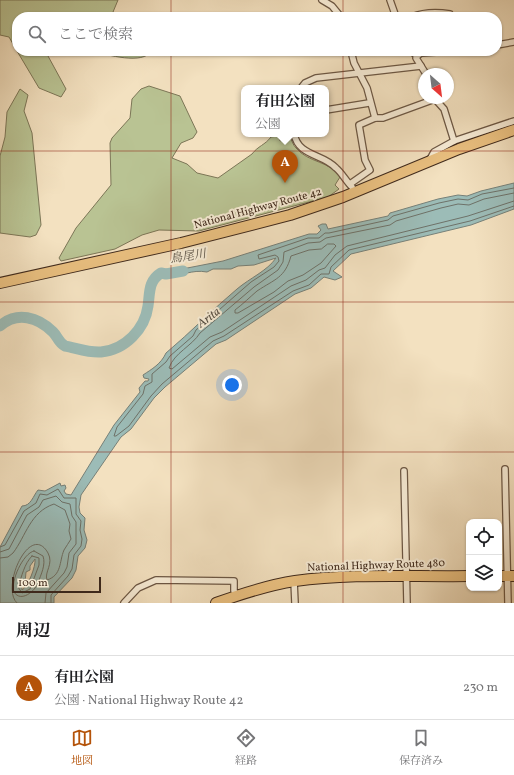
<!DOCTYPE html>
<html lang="ja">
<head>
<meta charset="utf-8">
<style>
  body { margin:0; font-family:Vollkorn,"Noto Serif JP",serif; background:#f6f6f6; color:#202124 }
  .controls { position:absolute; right:12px; bottom:12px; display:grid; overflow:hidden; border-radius:8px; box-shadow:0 1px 3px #0004 }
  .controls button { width:36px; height:36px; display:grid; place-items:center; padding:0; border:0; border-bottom:1px solid #e0e0e0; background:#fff; color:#202124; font:20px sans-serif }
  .compass { position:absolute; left:418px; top:68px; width:36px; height:36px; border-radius:50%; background:#fff; box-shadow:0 1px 3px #0004; rotate:152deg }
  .scale { position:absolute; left:12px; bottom:10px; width:89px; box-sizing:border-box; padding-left:4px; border:2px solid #3f291b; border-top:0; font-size:11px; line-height:14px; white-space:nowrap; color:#3f291b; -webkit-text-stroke:3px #f7ecd6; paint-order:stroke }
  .you { position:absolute; left:232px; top:385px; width:14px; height:14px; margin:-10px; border:3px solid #fff; border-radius:50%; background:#1a73e8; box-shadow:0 0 0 6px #1a73e833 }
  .badge { display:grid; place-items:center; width:26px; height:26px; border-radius:50%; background:#b45309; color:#fff; font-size:13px; font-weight:700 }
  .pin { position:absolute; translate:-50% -33px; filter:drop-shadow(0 1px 2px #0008) }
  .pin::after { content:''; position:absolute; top:21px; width:14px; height:12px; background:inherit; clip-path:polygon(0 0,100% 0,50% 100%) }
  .popup { position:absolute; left:241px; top:85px; width:88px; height:52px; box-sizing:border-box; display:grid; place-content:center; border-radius:8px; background:#fff; filter:drop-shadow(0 1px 3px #0005); font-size:13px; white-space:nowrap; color:#757577 }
  .popup b { font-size:15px; color:#202124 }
  .popup::after { content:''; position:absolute; left:50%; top:100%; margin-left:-8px; border:8px solid transparent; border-top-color:#fff }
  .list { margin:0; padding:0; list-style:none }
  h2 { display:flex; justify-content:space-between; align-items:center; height:52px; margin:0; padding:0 16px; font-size:17px }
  h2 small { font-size:13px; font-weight:400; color:#757577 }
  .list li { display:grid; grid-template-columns:26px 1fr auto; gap:12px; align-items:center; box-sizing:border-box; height:64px; padding:0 16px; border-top:1px solid #e0e0e0 }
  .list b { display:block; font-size:15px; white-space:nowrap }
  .list p { margin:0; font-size:13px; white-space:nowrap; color:#757577 }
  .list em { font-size:13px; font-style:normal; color:#757577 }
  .icon { flex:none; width:22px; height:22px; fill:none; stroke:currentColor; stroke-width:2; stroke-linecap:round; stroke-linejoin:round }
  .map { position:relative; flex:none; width:514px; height:603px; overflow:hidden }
  .search { position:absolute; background:#fff; box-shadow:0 1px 3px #0004; left:12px; right:12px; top:12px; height:44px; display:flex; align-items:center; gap:10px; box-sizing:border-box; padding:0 14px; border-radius:16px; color:#757577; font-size:15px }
  .sheet { height:116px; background:#fff }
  nav { display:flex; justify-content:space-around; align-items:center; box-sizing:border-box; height:56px; border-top:1px solid #e0e0e0; background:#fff; font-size:11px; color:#757577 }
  nav a { display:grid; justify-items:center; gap:2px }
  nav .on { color:#b45309 }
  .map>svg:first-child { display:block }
</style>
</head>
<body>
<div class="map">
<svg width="514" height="603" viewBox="0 0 514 603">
  <rect width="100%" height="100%" fill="#f3e1c0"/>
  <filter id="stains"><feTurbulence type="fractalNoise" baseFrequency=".005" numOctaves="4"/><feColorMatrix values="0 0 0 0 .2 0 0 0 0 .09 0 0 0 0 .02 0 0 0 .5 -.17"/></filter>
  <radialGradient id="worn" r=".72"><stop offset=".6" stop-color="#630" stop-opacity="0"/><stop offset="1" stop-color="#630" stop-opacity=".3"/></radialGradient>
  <!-- green -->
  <g fill="#b9c393" stroke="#7c7657">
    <polygon points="0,0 118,0 113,12 122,17 17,17 17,51 9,37 0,35"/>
    <polygon points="17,51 48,51 48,56 66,89 61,97 39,88"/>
    <path d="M94,51H151C144,65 106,55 94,51Z"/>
    <path d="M149,86L180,96L197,132L193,138L181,143L172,158L187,164L197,173L218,178L252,154C258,146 265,145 271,137L278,136L280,141L290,137C292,141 293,145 296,148C308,163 331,161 340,177L335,185L339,189L328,197L199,231L159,230L142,235L115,249L61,261L59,258L76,228L111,185L110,143L112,138L130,118L132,99L141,89Z"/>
    <polygon points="20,89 28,95 24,111 32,133 41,225 36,235 30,237 0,233 0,156 5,137 7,112"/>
  </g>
  <!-- water -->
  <path fill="#9cbcb7" stroke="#778179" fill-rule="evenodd" d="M514,183V209L471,225L351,254L333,271L342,277L335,280L324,277L311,288L295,294L226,340L216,344L165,387L154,398L131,429L121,437L81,495L79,507L80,513L85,518L84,530L87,540L85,548L78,556L76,570L72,578L54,597V603H0V547L22,506C31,506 33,496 38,490L45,491L60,483L61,486L65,485L66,488L64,491L66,494L71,495L114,425L140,392L139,388L145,381H148L149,379L144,378L143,375C152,369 161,364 166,353C191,332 213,309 237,289C250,278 267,271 276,258L254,265L238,266L231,269H213L207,272C191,269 182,277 167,275L172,271L223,261L309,234H317L321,230L318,226L322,224H326L328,229L388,216L390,213L438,199L458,195L467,196L481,191ZM35,559C36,566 28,587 22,590V586L25,583L26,572L30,570V566Z"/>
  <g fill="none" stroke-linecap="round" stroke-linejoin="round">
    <!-- shore -->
    <g stroke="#6e7269" stroke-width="1">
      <polyline points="514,188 482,194 468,200 458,199 439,203 393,216 388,220 329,233 325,233 319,238 308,238 258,255 259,259 275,255 278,257 279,261 274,267 251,282 196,330 193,336 170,356 166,362 152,374 152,382 145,386 143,394 117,427 114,436 116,436 129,426 151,396 162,384 213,341 224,336 293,291 309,285 321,274 329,274 331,267 349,250 470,221 514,206"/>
      <path d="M514,193L484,199L469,205L458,204L441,208L396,221L390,225L326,238L320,242L308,243L284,252L283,262L278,270L254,287L200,333C192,346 174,353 169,368L172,369L210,337L222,332L291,286L306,280L319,270L325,268L335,255L347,246L468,216L514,201"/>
      <path d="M328,244H334L336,246L321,263L303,275L288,281L274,292L238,313H235V310C243,304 250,297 257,291C275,279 285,278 291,256L309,250L321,249Z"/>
      <polyline points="0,547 5,545 24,511 36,503 40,494 47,495 58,489 64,498 76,498 76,514 81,521 80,530 82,539 81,546 74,555 72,569 68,576 51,595 51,603"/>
      <path d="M34,551L43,556C46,565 41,574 38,583C35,591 21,603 14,592C10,582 23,553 34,551Z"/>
      <polyline points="0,552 9,549 27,515 39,507 43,500 56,496 62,502 70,504 72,516 76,522 76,544 69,553 67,567 64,573 46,593 45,603"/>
      <path d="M32,556L39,558V565L30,589L22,593L18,587C22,576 24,564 32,556Z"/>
      <path d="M0,558L8,557L13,553C26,536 30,512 54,504L65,510L70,524L69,531L71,539C69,543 66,546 64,550C59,562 62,575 47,580C44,572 54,564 48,553C30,521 0,588 17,603"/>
    </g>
    <!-- river -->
    <path stroke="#9cbcb7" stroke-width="11" d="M0,326C17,311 38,317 53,332C58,337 58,342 65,346C76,348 89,353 101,352C125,350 145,329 148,306C150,293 148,281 161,273L166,274L183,271"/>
    <!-- street casing -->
    <g stroke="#6c5744" stroke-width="8">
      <g id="street">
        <polyline points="322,0 332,6 341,17"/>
        <polyline points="390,0 396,17"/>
        <path d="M412,17C424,12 437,12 450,14L451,17"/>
        <polyline points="497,45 514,42"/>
        <polyline points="351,51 354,63 367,88 375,118"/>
        <polyline points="411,51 417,56 416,58 426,74"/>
        <polyline points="417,56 421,53 451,51"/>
        <polyline points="301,88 305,83 316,78 421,66"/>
        <polyline points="326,110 369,103"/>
        <path d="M294,134C299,157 322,153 336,168C342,173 346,181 352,187"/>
        <polyline points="429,161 434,152 454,141 514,121"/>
        <polyline points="350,184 370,170 365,160 359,125 375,118 383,118 435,99 444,109 454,141"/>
        <polyline points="505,469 508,603"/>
        <polyline points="404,471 407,603"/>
        <polyline points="294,581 295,603"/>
        <polyline points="124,603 138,588 156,580 234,581 234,591 237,595"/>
      </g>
    </g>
    <!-- highway casing -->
    <g stroke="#3f291b" stroke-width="12">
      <g id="highway">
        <polyline points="0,283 181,243 290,215 343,197 459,149 514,130"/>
        <polyline points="499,576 514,576"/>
        <path d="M216,603C241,594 268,585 295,581C352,573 412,577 469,576"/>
      </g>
    </g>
    <!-- street -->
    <use href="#street" stroke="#f7ecd6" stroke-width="5.5"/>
    <!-- highway -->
    <use href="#highway" stroke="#eac080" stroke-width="10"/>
  </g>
  <!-- grid -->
  <path fill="none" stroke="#8f2418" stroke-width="1" stroke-opacity="0.55" d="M171,0V17M343,0V17M171,51V603M343,51V603M0,151H514M0,302H514M0,452H514"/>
  <g text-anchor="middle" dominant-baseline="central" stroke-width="4" stroke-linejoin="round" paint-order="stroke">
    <!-- street labels -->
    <g font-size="11" fill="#3f291b" stroke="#f7ecd6">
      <text transform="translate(258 209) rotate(-15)">National Highway Route 42</text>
      <text transform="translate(376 566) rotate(-2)">National Highway Route 480</text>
    </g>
    <!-- water labels -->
    <g font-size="12" font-style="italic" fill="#564e42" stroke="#f7ecd6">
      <text transform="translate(188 257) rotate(-9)">鳥尾川</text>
      <text transform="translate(209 318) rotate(-37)">Arita</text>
    </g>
  </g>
  <rect width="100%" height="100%" filter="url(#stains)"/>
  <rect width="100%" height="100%" fill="url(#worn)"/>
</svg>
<div class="controls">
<button><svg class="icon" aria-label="locate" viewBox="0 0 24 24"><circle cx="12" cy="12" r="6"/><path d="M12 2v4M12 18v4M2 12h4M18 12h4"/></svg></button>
<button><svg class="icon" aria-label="layers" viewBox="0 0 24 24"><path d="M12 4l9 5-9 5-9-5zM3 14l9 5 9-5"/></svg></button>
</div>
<svg class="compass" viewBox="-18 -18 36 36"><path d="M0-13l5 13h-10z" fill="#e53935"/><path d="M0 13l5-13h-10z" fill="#757577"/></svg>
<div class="scale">100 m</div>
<div class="you"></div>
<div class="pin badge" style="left:285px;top:183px">A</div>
<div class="popup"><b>有田公園</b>公園</div>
<div class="search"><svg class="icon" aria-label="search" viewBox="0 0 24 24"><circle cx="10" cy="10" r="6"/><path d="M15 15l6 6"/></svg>ここで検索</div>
</div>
<section class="sheet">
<h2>周辺<small></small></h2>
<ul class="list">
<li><span class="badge">A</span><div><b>有田公園</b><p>公園 · National Highway Route 42</p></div><em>230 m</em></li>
</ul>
</section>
<nav>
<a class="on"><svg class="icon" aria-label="map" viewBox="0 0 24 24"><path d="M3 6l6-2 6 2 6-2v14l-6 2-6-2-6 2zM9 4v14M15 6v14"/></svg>地図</a>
<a><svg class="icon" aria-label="directions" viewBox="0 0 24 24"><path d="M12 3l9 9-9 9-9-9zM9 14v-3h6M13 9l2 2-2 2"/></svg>経路</a>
<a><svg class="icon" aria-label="saved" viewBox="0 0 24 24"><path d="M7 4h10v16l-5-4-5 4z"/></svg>保存済み</a>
</nav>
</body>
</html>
